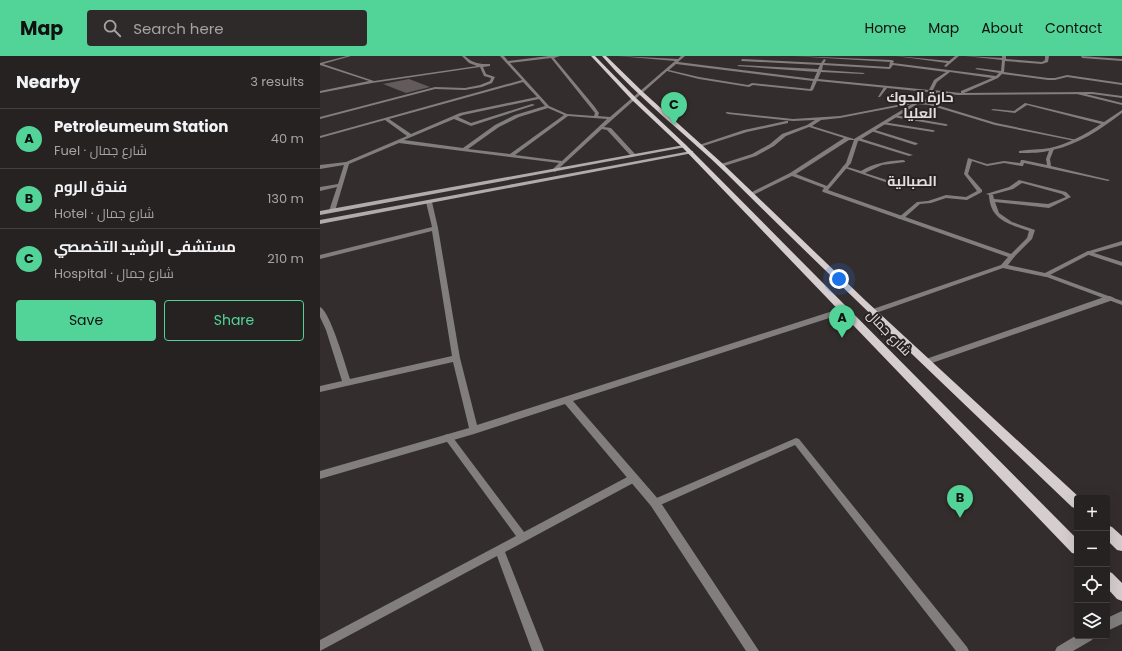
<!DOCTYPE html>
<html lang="en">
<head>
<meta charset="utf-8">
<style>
  body { margin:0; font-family:Poppins,Cairo,sans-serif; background:#2f2a2a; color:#f1f3f6 }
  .controls { position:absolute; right:12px; bottom:12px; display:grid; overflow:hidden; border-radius:4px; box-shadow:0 4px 16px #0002 }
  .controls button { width:36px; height:36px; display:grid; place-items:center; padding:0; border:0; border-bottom:1px solid #433f40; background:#272222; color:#f1f3f6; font:20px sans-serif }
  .you { position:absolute; left:519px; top:223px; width:14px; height:14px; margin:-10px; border:3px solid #fff; border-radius:50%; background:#1a73e8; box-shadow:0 0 0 6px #1a73e833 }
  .badge { display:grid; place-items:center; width:26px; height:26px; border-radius:50%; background:#52d397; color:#111; font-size:13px; font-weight:700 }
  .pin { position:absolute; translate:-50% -33px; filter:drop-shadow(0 1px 2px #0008) }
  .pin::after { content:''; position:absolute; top:21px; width:14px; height:12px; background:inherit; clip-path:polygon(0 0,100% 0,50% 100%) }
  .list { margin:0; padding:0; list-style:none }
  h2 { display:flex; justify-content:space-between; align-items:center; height:52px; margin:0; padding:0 16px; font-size:17px }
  h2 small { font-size:13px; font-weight:400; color:#a4a4a5 }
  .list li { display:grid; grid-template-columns:26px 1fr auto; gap:12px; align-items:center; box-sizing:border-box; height:60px; padding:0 16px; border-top:1px solid #433f40 }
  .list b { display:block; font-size:15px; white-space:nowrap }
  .list p { margin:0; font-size:13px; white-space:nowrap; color:#a4a4a5 }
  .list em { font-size:13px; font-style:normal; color:#a4a4a5 }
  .actions { display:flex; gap:8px; padding:12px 16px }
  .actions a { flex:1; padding:9px 0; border:1px solid #52d397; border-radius:4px; text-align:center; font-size:14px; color:#52d397 }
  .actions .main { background:#52d397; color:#111 }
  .icon { flex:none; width:22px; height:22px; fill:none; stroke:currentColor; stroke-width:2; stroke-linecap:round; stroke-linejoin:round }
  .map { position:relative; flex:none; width:802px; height:595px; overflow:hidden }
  header { display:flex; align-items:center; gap:24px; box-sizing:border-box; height:56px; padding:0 20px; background:#52d397; color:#111 }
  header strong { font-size:19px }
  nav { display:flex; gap:22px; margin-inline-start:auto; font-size:14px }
  .search { width:280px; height:36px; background:#2f2a2a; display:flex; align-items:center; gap:10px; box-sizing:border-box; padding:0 14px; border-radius:4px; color:#a4a4a5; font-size:15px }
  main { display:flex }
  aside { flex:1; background:#272222 }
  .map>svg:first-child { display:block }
</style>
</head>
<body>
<header>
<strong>Map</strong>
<div class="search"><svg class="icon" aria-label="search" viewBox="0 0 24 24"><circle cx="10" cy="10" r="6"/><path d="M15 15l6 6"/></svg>Search here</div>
<nav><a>Home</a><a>Map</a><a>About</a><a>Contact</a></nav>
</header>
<main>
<aside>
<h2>Nearby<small>3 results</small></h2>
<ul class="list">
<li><span class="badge">A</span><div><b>Petroleumeum Station</b><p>Fuel · شارع جمال</p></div><em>40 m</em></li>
<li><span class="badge">B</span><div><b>فندق الروم</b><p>Hotel · شارع جمال</p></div><em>130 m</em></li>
<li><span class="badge">C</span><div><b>مستشفى الرشيد التخصصي</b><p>Hospital · شارع جمال</p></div><em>210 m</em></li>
</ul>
<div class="actions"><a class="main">Save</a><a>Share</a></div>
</aside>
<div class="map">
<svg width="802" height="595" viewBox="0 0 802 595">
  <rect width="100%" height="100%" fill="#342d2e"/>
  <!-- building -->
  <polygon fill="#625a5b" points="89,23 110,31 86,37 63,28"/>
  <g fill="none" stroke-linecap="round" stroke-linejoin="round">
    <!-- lane -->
    <g fill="#827e7e" fill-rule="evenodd">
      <path d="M27,0H31L3,8L54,25L157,10L149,7L142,0H145C154,8 159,8 170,8V10L163,11L166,18L175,21L172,27L162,31L145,34L115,33L0,63V61L115,31L145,32L160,29L170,25L171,22L164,20L160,11L52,27L0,37V35L49,25L0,9V7Z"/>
      <polygon points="564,31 567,32 560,41 558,41"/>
      <polygon points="758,36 802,47 802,49 757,38"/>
      <polygon points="597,46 610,47 676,67 757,84 755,85 675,69 609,49 596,48"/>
      <polygon points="574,59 626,68 628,69 626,70 573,61 572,60"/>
      <polygon points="563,66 613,74 615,75 613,76 562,68 561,67"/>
      <polygon points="552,73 597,87 598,88 595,89 551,75 550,74"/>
      <polygon points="537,82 539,82 593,99 589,100 537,84"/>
      <polygon points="730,92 734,93 730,103 731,110 790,124 788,125 704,107 703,110 701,110 684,107 667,110 652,105 648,118 662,134 662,136 647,144 626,142 611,147 600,148 583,163 579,163 578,162 597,146 608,145 626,139 646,141 657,135 644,118 648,102 667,108 684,105 700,107 701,104 703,104 727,109 726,103"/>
      <path d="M583,104L585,105V106L562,109L545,117L573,126V128H571L522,111L524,110L541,115C554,107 568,105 583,104Z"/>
      <path d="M699,124L746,136L751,141L729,152L675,146L679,157L692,166L715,174L712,183L694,201L692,202L689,200L707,182L709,175C689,168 670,164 669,139L666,138L689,131ZM702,127L742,138L746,141L728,148L674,143L673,139H671L693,133Z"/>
      <polygon points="768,195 802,206 802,210 766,198 766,196"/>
      <polygon points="726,217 802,245 802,249 724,220 723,219"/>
      <polygon points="128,378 131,379 204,476 311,419 314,418 317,419 318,422 317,425 185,496 224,595 212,595 177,500 0,595 0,584 196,480 125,383 124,381 125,379"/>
      <polygon points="476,382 479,383 647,591 649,595 636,595 475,389 338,450 335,451 332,450 330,447 332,444"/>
    </g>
    <!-- street -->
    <g fill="#827e7e" fill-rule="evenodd">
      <path d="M180,0H184L188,5L229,0H240L234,2L274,50L279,57L278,60L290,61L355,5L298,0L358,3L361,0H365L358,6L494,23L497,16L417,10L419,9L498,13L500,9L421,5L422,3L501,7L504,3L506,4L504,7L569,11L570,6L473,0L572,4L574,5L573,7L676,20L679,17L655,13L657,12L681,15L682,4L645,0L682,2V0H686V3L722,6L725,4V0H729L728,6L722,8L685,5L684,16L728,22H735L747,19L802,27V29L747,21L735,24H728L682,18L678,22L644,37L772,36L802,40V42L772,38L638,39L497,25L493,34L491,35L433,29L429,31L379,23L347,15L284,71L291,72L315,98V100H311L287,74L282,73L235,116L232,114L239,107L79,87L29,108L15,155L10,156L9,155L17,131L0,135V131L18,128L24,109L0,113V109L26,106L87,80L65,64L0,82V80L202,24ZM231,2L275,57L274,60L247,58L229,50L190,7ZM356,8L493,25L490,33L432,27L428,29L379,21L349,14ZM503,9L570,13L573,9L626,16L614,24L609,34L498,23L501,16L543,18L545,17L502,14ZM630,16L672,22L641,35V37L613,34L617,26ZM203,26L217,41L140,57L91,78L69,63ZM219,43L225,50L195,59L175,69L143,92L84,84L134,63L151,70L215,49L212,48L151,67L138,61L143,59ZM228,52L244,59L190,98L148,93L179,71L199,61ZM248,60L287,63L242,105L195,99Z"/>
      <polygon points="576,0 629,5 635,0 639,0 626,11 624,10 627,7"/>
      <polygon points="761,0 802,3 802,5 762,2"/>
      <path d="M629,39L630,41L599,47L538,85L531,107L508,134L694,199L695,200L688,209L725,217L766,196L802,185V189L770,198L728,220L726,221L683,212L553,258H550L549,256L550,254L681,209L688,201L503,136L502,135L504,132L472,120L433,139L428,138L470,117L524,82L489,71L466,80L454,90L436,100L401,111L398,109L432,98L450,88L462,78L487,69L495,64L473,65L408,58L406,57V56L473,63L520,60ZM592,48L534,83L492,70L501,64L520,62ZM529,84H534L526,107L507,130L476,118Z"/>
      <path d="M705,47L784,66L802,54V57C781,73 758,89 732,94C722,97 711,97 701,97H699V95C709,93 720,94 730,92C748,88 766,78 781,68L707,49L695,57L671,54L673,53L694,55Z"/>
      <polygon points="466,65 468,65 468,67 427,76 380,91 376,90 424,74"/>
      <path d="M107,145L112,146L118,172L140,302L157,369L522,252H528L529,254L528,256L253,345L339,444L439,595H426L331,450L245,348L154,378L0,423V415L149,372L133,306L0,336V330L22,325L6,274L0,261V251C10,255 26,311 30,323L132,300L112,175L0,203V199L112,171L106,146Z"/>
      <polygon points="787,240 790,240 794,242 793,244 609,308 606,309 602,306 603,304"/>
      <polygon points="802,555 802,568 787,575 787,562"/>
      <polygon points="757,579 774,580 772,584 753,595 735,595 737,591"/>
    </g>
    <!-- secondary -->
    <g fill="#b1abac" fill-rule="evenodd">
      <polygon points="364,89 366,89 366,91 0,159 0,155"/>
      <polygon points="371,95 373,95 373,97 0,168 0,164"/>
    </g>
    <!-- primary -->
    <g fill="#d6cdce" fill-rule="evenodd">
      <polygon points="271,0 275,0 316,42 366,89 757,483 757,498 752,497 362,91 312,44"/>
      <path d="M282,0H286L323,36L403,108L546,245L760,442H757V453L752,451C636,340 520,230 406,117C365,77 319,43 282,0Z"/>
      <polygon points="787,469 792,471 802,480 802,495 797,494 787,484"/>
      <polygon points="787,515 792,517 802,527 802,545 797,543 787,532"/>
    </g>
  </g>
  <g text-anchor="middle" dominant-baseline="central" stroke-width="4" stroke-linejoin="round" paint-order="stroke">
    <!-- street labels -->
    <g font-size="13" fill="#e2ddde" stroke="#2a2324">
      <text transform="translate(569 277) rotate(46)">شارع جمال</text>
    </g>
    <!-- far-district labels -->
    <g font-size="14" font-weight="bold" fill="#e2ddde" stroke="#2a2324">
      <text x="600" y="41">حارة الحوك<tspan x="600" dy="16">العليا</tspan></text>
      <text x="592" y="125">الصبالية</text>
    </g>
  </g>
</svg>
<div class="controls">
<button>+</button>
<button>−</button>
<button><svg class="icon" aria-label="locate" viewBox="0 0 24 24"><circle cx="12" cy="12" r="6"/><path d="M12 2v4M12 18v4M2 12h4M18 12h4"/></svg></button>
<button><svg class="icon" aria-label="layers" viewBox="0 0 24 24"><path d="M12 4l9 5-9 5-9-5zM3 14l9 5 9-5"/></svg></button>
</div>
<div class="you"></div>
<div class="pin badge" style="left:522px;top:282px">A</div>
<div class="pin badge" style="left:640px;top:462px">B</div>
<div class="pin badge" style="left:354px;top:69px">C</div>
</div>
</main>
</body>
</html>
